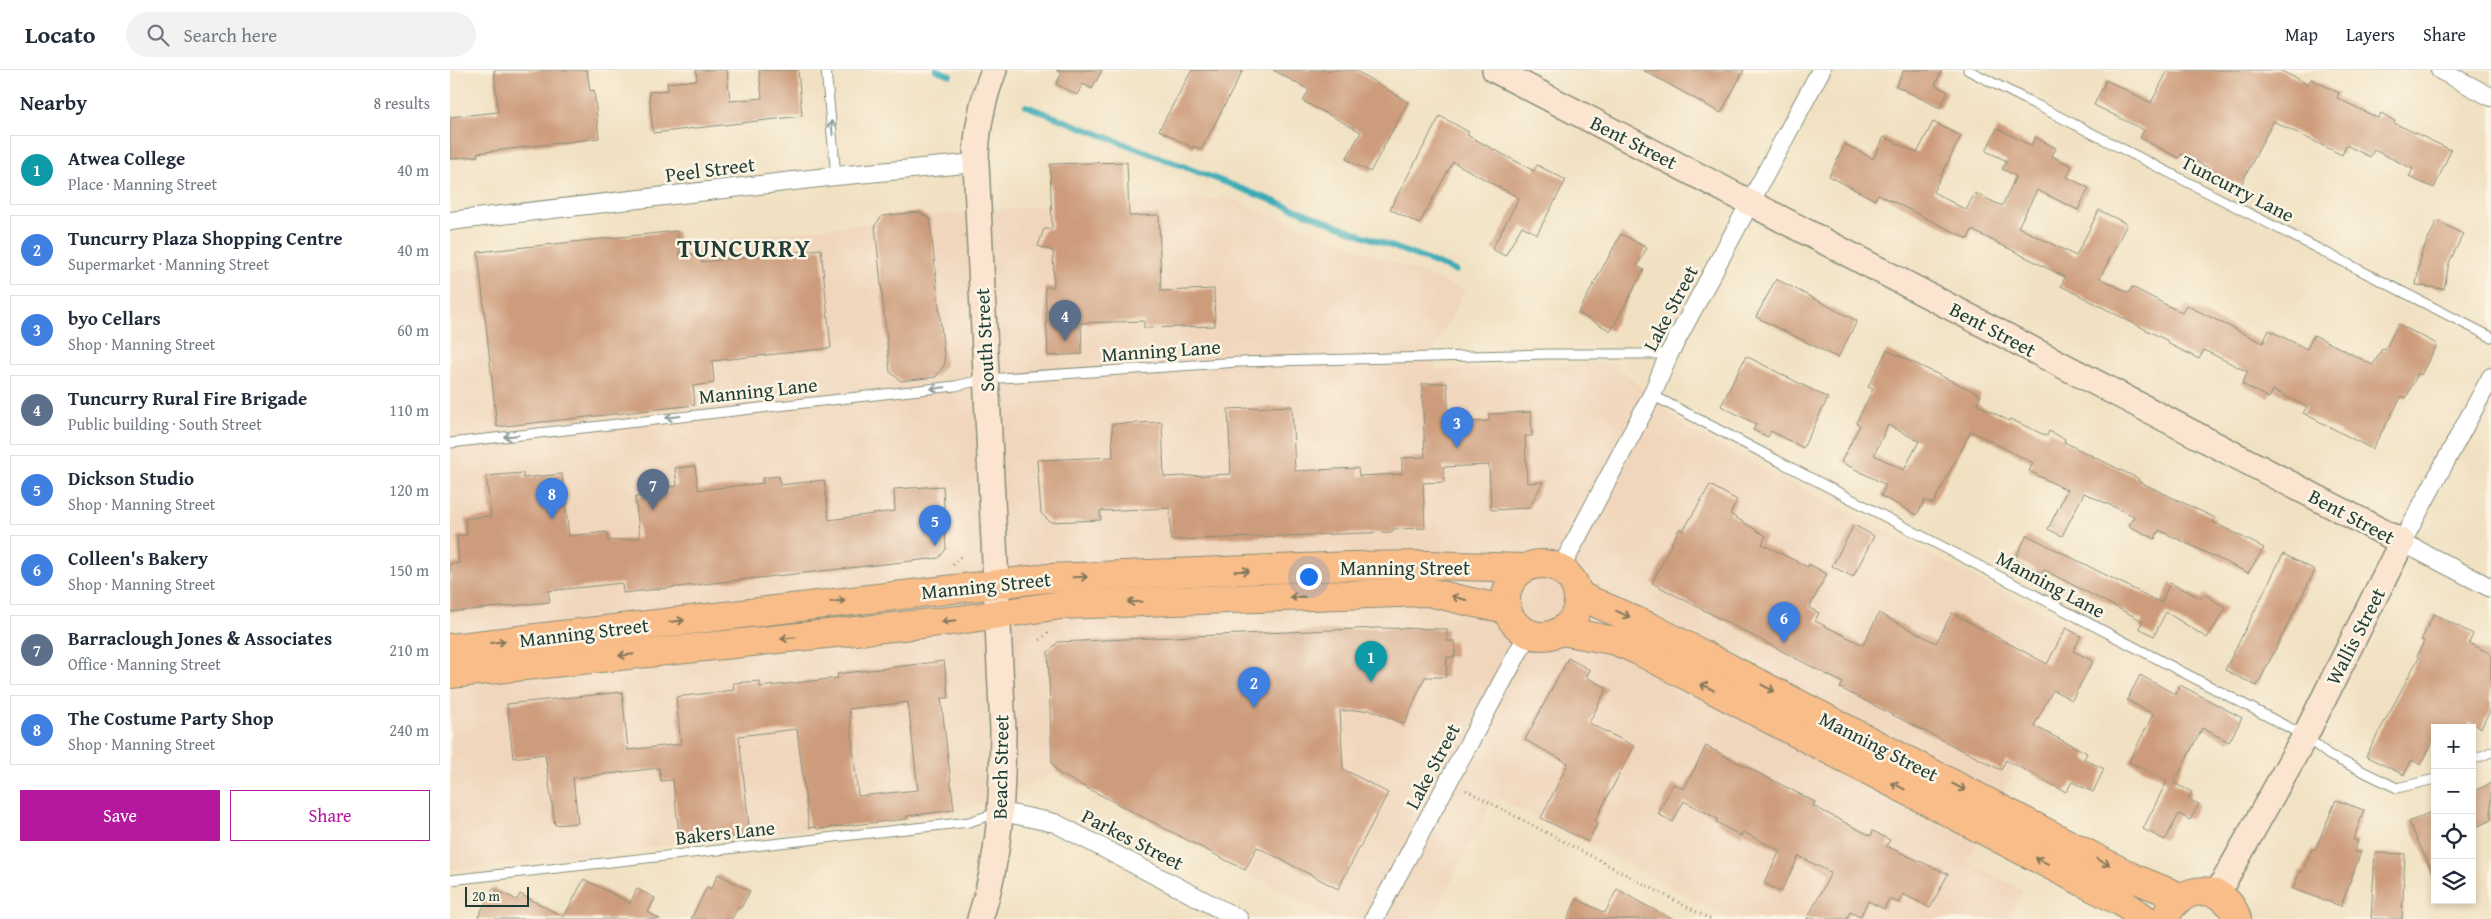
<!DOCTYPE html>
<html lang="en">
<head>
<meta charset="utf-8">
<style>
  body { margin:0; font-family:"Gentium Book Plus",serif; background:#f2f2f3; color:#1f2937 }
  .controls { position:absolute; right:15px; bottom:15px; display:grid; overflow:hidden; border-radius:0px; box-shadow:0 2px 8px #0003 }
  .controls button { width:45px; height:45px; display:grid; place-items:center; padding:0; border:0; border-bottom:1px solid #e0e1e3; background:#fff; color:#1f2937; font:25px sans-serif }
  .scale { position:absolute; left:15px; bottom:12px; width:64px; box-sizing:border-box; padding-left:5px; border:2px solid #1f3d34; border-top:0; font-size:14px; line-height:18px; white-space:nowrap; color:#1f3d34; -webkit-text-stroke:4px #fcf5e5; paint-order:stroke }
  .you { position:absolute; left:858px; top:506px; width:18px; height:18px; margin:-12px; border:4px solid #fff; border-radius:50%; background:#1a73e8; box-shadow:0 0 0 8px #1a73e833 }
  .badge { display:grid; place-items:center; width:32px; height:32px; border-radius:50%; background:#b5179e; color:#fff; font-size:16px; font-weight:700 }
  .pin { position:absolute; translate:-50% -41px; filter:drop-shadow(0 1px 2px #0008) }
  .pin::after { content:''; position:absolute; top:26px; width:18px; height:15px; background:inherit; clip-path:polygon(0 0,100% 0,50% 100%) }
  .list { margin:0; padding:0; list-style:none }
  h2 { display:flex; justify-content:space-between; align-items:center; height:65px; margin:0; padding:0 20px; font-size:21px }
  h2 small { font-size:16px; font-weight:400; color:#747a83 }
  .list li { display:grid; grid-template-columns:32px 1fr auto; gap:15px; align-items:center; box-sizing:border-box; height:70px; margin:0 10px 10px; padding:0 10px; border:1px solid #e0e1e3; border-radius:0px }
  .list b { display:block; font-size:19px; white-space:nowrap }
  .list p { margin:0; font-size:16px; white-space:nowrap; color:#747a83 }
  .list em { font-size:16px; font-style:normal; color:#747a83 }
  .actions { display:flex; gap:10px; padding:15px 20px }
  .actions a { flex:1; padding:11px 0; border:1px solid #b5179e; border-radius:0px; text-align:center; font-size:18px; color:#b5179e }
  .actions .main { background:#b5179e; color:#fff }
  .icon { flex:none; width:28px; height:28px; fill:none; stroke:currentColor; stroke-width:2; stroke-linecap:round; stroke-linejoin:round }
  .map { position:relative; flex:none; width:2041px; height:849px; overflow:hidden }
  header { display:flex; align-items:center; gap:30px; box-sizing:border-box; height:70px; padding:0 25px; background:#fff; border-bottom:1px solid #e0e1e3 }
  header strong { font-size:24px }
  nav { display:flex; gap:28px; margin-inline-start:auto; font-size:18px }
  .search { width:350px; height:45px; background:#f2f2f3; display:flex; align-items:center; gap:12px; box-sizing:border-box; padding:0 18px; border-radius:28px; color:#747a83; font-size:19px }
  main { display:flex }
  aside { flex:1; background:#fff }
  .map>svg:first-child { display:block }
</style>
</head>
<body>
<header>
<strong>Locato</strong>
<div class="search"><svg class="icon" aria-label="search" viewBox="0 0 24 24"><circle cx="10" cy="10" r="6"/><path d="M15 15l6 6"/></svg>Search here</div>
<nav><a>Map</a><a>Layers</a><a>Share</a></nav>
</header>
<main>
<aside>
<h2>Nearby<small>8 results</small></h2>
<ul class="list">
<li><span class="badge" style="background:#0f9aa8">1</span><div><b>Atwea College</b><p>Place · Manning Street</p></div><em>40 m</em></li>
<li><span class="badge" style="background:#3f7fe0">2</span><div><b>Tuncurry Plaza Shopping Centre</b><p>Supermarket · Manning Street</p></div><em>40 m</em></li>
<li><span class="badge" style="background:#3f7fe0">3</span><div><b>byo Cellars</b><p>Shop · Manning Street</p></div><em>60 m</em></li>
<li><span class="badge" style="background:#5c6f8a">4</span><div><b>Tuncurry Rural Fire Brigade</b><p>Public building · South Street</p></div><em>110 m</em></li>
<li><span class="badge" style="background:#3f7fe0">5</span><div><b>Dickson Studio</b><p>Shop · Manning Street</p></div><em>120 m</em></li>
<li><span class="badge" style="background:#3f7fe0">6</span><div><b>Colleen's Bakery</b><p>Shop · Manning Street</p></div><em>150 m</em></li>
<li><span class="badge" style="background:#5c6f8a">7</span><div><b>Barraclough Jones &amp; Associates</b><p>Office · Manning Street</p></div><em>210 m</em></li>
<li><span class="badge" style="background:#3f7fe0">8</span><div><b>The Costume Party Shop</b><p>Shop · Manning Street</p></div><em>240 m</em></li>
</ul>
<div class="actions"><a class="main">Save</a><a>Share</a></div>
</aside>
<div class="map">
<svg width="2041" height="849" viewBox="0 0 2041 849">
  <rect width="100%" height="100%" fill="#fcf5e5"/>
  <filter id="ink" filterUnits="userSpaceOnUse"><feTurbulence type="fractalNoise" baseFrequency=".02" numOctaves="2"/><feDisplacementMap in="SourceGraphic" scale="10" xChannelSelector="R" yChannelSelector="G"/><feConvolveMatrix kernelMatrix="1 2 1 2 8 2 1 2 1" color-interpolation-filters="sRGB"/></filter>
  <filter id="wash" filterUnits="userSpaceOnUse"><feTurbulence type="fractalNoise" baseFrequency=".0096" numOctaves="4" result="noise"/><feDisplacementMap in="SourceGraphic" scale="20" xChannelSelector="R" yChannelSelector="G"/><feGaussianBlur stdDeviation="1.12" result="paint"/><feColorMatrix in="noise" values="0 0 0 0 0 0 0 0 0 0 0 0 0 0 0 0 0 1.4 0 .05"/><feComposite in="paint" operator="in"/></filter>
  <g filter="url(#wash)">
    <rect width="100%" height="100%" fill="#f1e1c2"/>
    <!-- built -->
    <polygon fill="#f0d6bc" points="770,125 1015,220 985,279 985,300 1163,292 1236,358 1635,565 1517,791 1573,821 1559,849 1281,849 1045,726 982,849 885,849 608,703 508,742 0,800 0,201 481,146 578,137 769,129"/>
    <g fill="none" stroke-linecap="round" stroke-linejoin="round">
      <!-- stream -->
      <g stroke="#3aabb6" stroke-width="6">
        <polyline points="486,0 500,5"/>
        <polyline points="576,36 1006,201"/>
      </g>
    </g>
    <g id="blocks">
      <!-- building -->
      <g fill="#cd9c7c" fill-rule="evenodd">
        <polygon points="44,0 137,0 140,21 144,20 149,68 27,83 28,86 0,89 0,47 48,42"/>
        <polygon points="246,0 277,0 280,31 312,28 309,0 348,0 352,46 203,63 199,22 218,20 217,13 247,10"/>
        <polygon points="606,0 652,0 642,19 633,14 627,25 606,14 612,3"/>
        <polygon points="742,0 793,0 751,80 744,76 743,78 709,60"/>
        <polygon points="823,0 905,0 958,32 920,102 896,89 911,62 853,31 859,20"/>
        <polygon points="1193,0 1294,0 1271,43"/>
        <polygon points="1454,0 1492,0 1485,15 1498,22 1490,38 1446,16"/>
        <polygon points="1718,0 1829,0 1858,14 1861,9 1889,23 1887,28 1928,48 1931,43 1945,51 1944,53 2001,80 1984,118 1959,107 1963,99 1924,80 1920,87 1896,75 1892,85 1823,51 1791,115 1783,111 1781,116 1758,105 1761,99 1731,84 1729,88 1690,68 1694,60 1644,35 1656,10 1701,33"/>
        <polygon points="990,46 1019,62 1017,65 1084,101 1087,95 1116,110 1087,164 1072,156 1055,186 1042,179 1069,128 1003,92 969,154 940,139"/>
        <polygon points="1483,52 1511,66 1483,122 1516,140 1525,123 1552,136 1566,106 1552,99 1557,91 1536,81 1547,58 1581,76 1585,67 1606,78 1602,86 1622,96 1617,107 1639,118 1628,140 1587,120 1568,157 1626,186 1649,140 1677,154 1650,208 1679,223 1682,217 1732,243 1736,235 1813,273 1819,260 1857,279 1864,265 1923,295 1932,279 1935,280 1948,254 1987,274 1971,305 1968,303 1956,328 1952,326 1922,379 1853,343 1857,337 1823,320 1819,328 1792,314 1798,302 1754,280 1749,289 1717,273 1718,271 1611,216 1615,207 1522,160 1518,169 1428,124 1425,130 1379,106 1395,74 1423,89 1434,67 1467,83"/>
        <polygon points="677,92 679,146 709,145 711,221 764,219 765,256 694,258 694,251 631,253 632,284 598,286 595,217 604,217 603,181 588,176 594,159 602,159 600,94"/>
        <polygon points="469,142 480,149 495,294 486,307 451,311 440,302 425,155 432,146"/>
        <polygon points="1987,151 2013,164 1999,193 1994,219 1966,215 1971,184"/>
        <polygon points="227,161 230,186 251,183 251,192 371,179 381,278 262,291 264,313 243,316 245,335 47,357 28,182"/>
        <polygon points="1171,164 1197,178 1187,196 1194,200 1161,261 1128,243"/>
        <polygon points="1326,209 1407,251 1388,288 1306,247"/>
        <path d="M1437,280L1531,325L1527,334L1559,351L1560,349L1597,366L1599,361L1615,369L1614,372L1689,409L1688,411L1765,448L1763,452L1814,478L1798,503L1709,460L1705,469L1679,456L1684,446L1634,423L1612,466L1598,459L1617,420L1579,401L1583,393L1521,361L1483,434L1475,430L1467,445L1431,426L1436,415L1391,392L1410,355L1406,353L1423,319L1418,317ZM1438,355L1469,371L1454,400L1424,385Z"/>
        <polygon points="1296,286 1378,328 1353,378 1321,361 1318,367 1303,360 1306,354 1271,336"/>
        <polygon points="997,313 999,353 1039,351 1039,344 1081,342 1082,366 1075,366 1077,413 1093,412 1079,438 1041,440 1039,395 993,397 994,412 973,413 975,458 942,459 942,462 721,470 720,438 650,441 651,450 600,452 591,443 587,390 663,387 662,354 712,352 714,407 781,404 778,339 842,336 845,401 908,398 909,406 952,404 952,388 975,387 972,314"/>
        <polygon points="245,396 248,420 313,413 312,408 329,406 330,415 374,410 379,450 445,441 444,419 493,416 496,479 489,488 173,523 172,513 98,521 100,532 0,542 0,494 9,493 7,466 17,465 15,449 41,446 36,406 73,403 73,408 112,404 119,466 157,462 158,471 190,468 185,427 218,423 218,417 227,416 225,398"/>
        <polygon points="1260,415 1287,430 1280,444 1316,466 1312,474 1358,497 1359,494 1377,504 1359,538 1369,543 1365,551 1413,575 1429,543 1486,573 1502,543 1597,594 1616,558 1631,566 1623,581 1643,591 1622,630 1603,620 1584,656 1637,683 1634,689 1654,699 1643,722 1622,712 1616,722 1556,690 1551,700 1390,618 1393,613 1202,513 1229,459 1233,461"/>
        <polygon points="1404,455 1424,466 1403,507 1382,496"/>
        <polygon points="1577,465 1711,533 1720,513 1751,528 1754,524 1776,538 1757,568 1716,542 1704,566 1689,558 1693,551 1594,500 1592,503 1565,489"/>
        <polygon points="1833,484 1865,500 1807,616 1775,600"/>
        <polygon points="1984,544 2023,564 2019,573 2041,584 2041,639 2031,658 2020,652 2017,658 1985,658 1985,666 1970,695 1962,690 1954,705 1916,686 1969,587 1967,586 1974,571 1971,570"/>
        <polygon points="928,558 997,559 997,571 1005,571 1005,587 997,587 996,607 975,607 954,654 922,640 890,641 893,699 938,723 888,819 807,777 795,800 608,703 602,693 598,582 608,572"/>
        <polygon points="1118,588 1140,600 1136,607 1157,618 1139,653 1184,676 1145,751 1148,752 1138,772 1091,748 1118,693 1075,670"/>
        <path d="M494,591L499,628H491L504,740L457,746V749L367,759L366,757L359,758L347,659L289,666L300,765L230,772L223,710L211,711L209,698L123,708L128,753L105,755L95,684L63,688L57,634L172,622L178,680L231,674L226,627L284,620L283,613L310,611V617L388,608L387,604ZM458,632L468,720L408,726L399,639Z"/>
        <polygon points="1690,605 1725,624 1730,615 1792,648 1779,672 1752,658 1724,713 1742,722 1738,729 1749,734 1740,750 1729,744 1715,770 1693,759 1717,711 1679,692 1703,644 1677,630"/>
        <polygon points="1256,676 1365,732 1363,736 1421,766 1423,761 1440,770 1436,776 1498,804 1480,838 1453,824 1449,833 1439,829 1434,839 1418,831 1410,847 1400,842 1397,849 1357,849 1381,803 1349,786 1331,822 1314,813 1330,781 1293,762 1291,766 1266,752 1268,749 1234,731 1223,752 1208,744 1223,714 1234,719"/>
        <polygon points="2041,713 2041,750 2022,759 2022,722"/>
        <polygon points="1886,730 1914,740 1903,770 1908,771 1904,782 1911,782 1891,836 1843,819 1850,801 1852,802 1862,779 1865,780"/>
        <polygon points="1985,740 1985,808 1959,752"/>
        <polygon points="1925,783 1955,784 1952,849 1921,849"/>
        <polygon points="268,804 300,821 291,838 288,837 282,849 241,849 257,817 261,819"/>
        <polygon points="134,809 180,833 187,819 205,828 198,842 210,849 27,849 43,818 67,830 70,824 114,847"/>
        <polygon points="1167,819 1195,835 1223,849 1117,849 1127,829 1155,843"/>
      </g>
    </g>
  </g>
  <g filter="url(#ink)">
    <use href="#blocks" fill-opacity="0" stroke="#888f7b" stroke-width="1"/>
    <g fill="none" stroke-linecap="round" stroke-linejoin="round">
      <!-- lane casing -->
      <g stroke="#888f7b" stroke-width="11">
        <g id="lane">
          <polyline points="376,0 386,106"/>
          <polyline points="1518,0 2041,267"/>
          <polyline points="1202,325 1855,666 1879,685 1947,718 1985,709"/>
          <polyline points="0,373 505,316 536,309 789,292 1100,284 1219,284"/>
          <polyline points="2022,690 2041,682"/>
          <polyline points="0,810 519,752 547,743"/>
        </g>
      </g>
      <!-- street casing -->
      <g stroke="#888f7b" stroke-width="20">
        <g id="street">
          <polyline points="1990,0 2041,27"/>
          <polyline points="0,151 386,106 526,93"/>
          <polyline points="2041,307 1952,472 2041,518"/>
          <polyline points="1111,498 1202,325 1219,284 1371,0"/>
          <polyline points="552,742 605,753 789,849"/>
          <polyline points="924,849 1078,564"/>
        </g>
      </g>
      <!-- secondary casing -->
      <g stroke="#888f7b" stroke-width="28">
        <g id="secondary">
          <polyline points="1045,0 1952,472 1855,666 1767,824"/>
          <path d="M530,849C551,785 552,727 553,660L526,93C526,61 532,31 544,0"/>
        </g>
      </g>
      <!-- primary casing -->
      <g stroke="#888f7b" stroke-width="30">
        <g id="primary">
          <circle cx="1092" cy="530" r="36"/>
          <polyline points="1128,525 1202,558 1686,809 1730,827"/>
          <polyline points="1112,561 1166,571 1189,581 1673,833 1695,849"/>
          <polyline points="0,578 598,508 900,496 977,495 1075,498"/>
          <path d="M0,604L509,550L611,535L977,522C1004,527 1029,536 1057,538"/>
          <path d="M1715,849C1728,813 1776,811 1787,849"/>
        </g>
      </g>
      <!-- path -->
      <g stroke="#888f7b" stroke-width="3" stroke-dasharray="1 4" stroke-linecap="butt">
        <polyline points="503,495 511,486"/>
        <polyline points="590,570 599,562"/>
        <polyline points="1016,720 1260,849"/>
      </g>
      <!-- lane -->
      <use href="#lane" stroke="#fff" stroke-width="9"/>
      <!-- street -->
      <use href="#street" stroke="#fff" stroke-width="18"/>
      <!-- secondary -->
      <use href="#secondary" stroke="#fce5d0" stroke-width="25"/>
      <!-- primary -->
      <use href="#primary" stroke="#f8bd89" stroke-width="28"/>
    </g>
    <!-- one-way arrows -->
    <defs><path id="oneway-shaft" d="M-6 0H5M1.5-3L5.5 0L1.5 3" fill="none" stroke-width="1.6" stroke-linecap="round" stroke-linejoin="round" transform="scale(1.25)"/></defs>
    <g stroke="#8f9e9a">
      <use href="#oneway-shaft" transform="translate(382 58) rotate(-95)"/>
      <use href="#oneway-shaft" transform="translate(488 318) rotate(174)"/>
      <use href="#oneway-shaft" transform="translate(223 347) rotate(173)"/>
      <use href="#oneway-shaft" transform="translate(61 366) rotate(173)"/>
    </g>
    <g stroke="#81775a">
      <use href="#oneway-shaft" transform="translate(792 501) rotate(-2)"/>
      <use href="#oneway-shaft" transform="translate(630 507) rotate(-2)"/>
      <use href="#oneway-shaft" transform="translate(847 527) rotate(178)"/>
      <use href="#oneway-shaft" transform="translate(1009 528) rotate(-165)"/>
      <use href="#oneway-shaft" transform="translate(388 531) rotate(-7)"/>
      <use href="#oneway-shaft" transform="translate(685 532) rotate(178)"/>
      <use href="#oneway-shaft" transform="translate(1173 544) rotate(24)"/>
      <use href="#oneway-shaft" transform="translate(227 551) rotate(-7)"/>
      <use href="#oneway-shaft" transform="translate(499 551) rotate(174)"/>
      <use href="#oneway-shaft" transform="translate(338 568) rotate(174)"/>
      <use href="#oneway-shaft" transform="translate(48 572) rotate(-7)"/>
      <use href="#oneway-shaft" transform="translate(176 585) rotate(174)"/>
      <use href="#oneway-shaft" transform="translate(1257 617) rotate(-153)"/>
      <use href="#oneway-shaft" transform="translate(1318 618) rotate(27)"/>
      <use href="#oneway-shaft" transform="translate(1448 716) rotate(-153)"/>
      <use href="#oneway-shaft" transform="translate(1509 717) rotate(27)"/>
      <use href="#oneway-shaft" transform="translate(1592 791) rotate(-153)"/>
      <use href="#oneway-shaft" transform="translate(1653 792) rotate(27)"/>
    </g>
  </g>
  <g text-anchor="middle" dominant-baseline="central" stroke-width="5" stroke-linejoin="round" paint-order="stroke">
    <!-- street labels -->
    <g font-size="20" fill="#1f3d34" stroke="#fcf5e5">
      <text transform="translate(1184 72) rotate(27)">Bent Street</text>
      <text transform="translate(260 99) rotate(-7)">Peel Street</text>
      <text transform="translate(1788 118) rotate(27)">Tuncurry Lane</text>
      <text transform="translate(1220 238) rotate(-62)">Lake Street</text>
      <text transform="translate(1543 259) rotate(28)">Bent Street</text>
      <text transform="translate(534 270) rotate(-93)">South Street</text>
      <text transform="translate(711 280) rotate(-4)">Manning Lane</text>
      <text transform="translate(308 320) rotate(-6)">Manning Lane</text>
      <text transform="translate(1902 446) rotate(28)">Bent Street</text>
      <text x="955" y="497">Manning Street</text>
      <text transform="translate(1601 514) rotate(28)">Manning Lane</text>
      <text transform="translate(536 515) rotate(-6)">Manning Street</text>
      <text transform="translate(134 562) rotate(-7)">Manning Street</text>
      <text transform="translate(1905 566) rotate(-63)">Wallis Street</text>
      <text transform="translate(1429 676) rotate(27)">Manning Street</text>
      <text transform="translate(982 696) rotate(-62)">Lake Street</text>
      <text transform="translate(550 697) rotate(-89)">Beach Street</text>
      <text transform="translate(275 762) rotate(-6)">Bakers Lane</text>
      <text transform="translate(683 769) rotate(27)">Parkes Street</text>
    </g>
    <!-- district labels -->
    <g font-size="25" font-weight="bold" letter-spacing="1" fill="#1f3d34" stroke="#fcf5e5">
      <text x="294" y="178">TUNCURRY</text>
    </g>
  </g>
</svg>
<div class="controls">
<button>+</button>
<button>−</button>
<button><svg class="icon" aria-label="locate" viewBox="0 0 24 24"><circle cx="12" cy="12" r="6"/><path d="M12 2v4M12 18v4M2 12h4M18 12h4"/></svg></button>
<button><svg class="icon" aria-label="layers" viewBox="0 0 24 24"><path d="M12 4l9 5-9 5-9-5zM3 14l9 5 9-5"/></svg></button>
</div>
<div class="scale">20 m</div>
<div class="you"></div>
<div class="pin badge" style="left:921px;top:612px;background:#0f9aa8">1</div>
<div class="pin badge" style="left:804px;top:638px;background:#3f7fe0">2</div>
<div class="pin badge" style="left:1007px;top:378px;background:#3f7fe0">3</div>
<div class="pin badge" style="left:615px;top:271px;background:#5c6f8a">4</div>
<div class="pin badge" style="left:485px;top:476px;background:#3f7fe0">5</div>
<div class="pin badge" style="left:1334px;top:573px;background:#3f7fe0">6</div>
<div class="pin badge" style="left:203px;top:440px;background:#5c6f8a">7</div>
<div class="pin badge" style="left:102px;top:449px;background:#3f7fe0">8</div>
</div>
</main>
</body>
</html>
